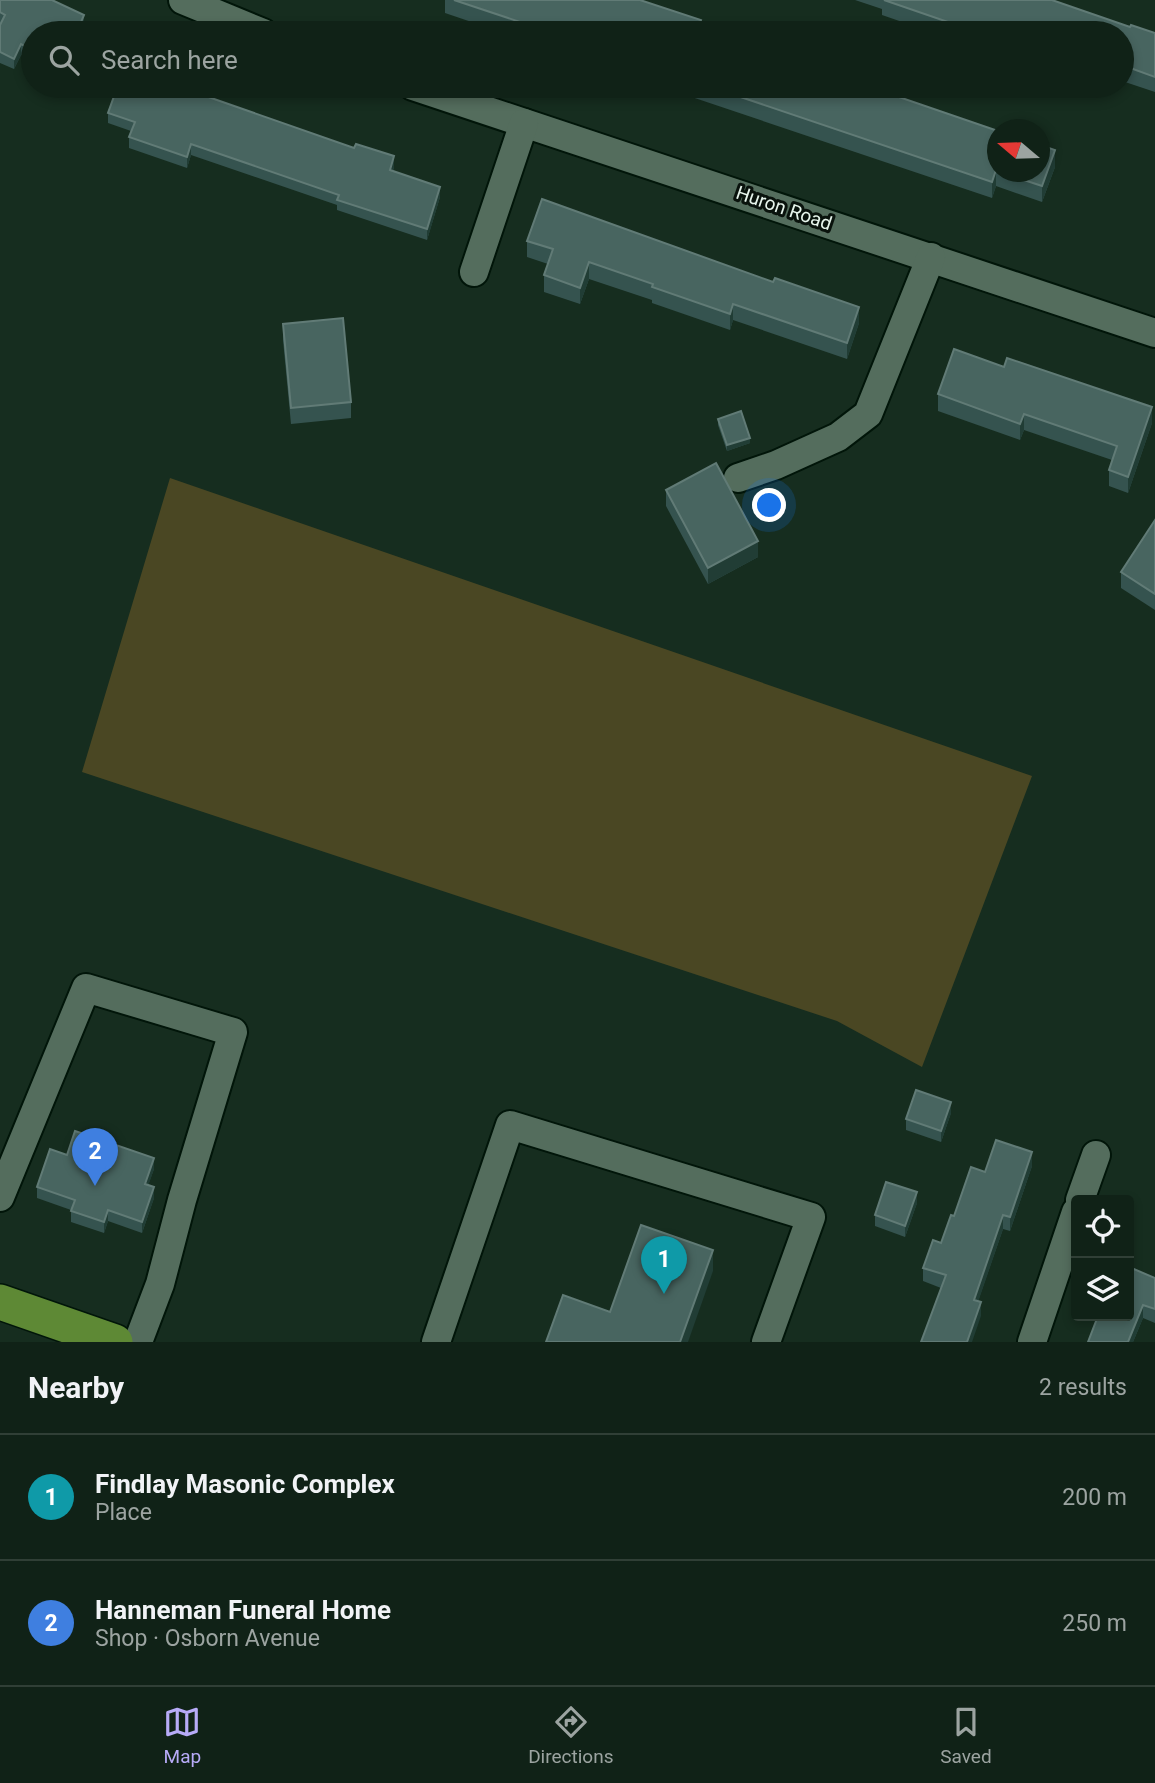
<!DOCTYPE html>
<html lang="en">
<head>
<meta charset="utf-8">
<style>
  body { margin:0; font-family:Roboto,sans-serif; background:#1e2f24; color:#f1f3f6 }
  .controls { position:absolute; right:21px; bottom:21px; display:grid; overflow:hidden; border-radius:7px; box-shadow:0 4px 10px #0003 }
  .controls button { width:63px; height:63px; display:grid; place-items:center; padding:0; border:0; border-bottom:2px solid #303f36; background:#102217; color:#f1f3f6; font:35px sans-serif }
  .compass { position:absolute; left:987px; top:119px; width:63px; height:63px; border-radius:50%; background:#102217; box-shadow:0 4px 10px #0003; rotate:289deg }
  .you { position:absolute; left:770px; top:506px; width:24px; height:24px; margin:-18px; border:5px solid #fff; border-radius:50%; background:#1a73e8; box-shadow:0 0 0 10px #1a73e833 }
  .badge { display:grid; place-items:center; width:46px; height:46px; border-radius:50%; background:#b7abf7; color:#fff; font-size:23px; font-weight:700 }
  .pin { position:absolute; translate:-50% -58px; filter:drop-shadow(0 2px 4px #0008) }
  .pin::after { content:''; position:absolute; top:37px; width:24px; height:21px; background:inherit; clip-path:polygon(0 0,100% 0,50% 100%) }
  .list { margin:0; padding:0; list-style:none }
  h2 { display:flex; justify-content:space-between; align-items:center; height:91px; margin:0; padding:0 28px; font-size:30px }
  h2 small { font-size:23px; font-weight:400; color:#9ca4a1 }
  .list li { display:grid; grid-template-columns:46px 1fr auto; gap:21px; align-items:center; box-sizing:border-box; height:126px; padding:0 28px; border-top:2px solid #303f36 }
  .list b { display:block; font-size:26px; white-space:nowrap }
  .list p { margin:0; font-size:23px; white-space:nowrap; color:#9ca4a1 }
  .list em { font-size:23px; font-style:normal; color:#9ca4a1 }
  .icon { flex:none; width:38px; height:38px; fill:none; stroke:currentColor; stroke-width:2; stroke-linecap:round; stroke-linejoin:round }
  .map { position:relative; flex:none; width:1155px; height:1342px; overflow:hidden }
  .search { position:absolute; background:#102217; box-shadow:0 4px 10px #0003; left:21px; right:21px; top:21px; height:77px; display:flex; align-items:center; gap:18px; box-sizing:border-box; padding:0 24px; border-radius:38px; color:#9ca4a1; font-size:26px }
  .sheet { height:343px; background:#102217 }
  nav { display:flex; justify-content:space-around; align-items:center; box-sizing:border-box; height:98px; border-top:2px solid #303f36; background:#102217; font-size:19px; color:#9ca4a1 }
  nav a { display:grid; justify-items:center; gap:4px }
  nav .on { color:#b7abf7 }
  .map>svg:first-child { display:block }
</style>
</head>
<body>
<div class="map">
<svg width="1155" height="1342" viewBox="0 0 1155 1342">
  <rect width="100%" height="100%" fill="#162d1f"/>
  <!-- green -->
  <polygon fill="#4a4723" points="170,478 1032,776 922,1067 837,1021 82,772"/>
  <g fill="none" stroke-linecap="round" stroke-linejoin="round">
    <!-- minor casing -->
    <g stroke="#011509" stroke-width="32">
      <g id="minor">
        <polyline points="183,0 263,33"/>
        <polyline points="413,86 1155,333"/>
        <polyline points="474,272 524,123"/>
        <polyline points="738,478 776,465 838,437 868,414 931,257"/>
        <polyline points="0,1197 86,988 233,1032 182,1200 160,1284 138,1342"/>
        <polyline points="1080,1200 1096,1155"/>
        <polyline points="436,1342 510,1125 811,1217 766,1342"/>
        <polyline points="1032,1342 1076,1212"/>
      </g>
    </g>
    <!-- major casing -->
    <g stroke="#011509" stroke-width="38">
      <polyline id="major" points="0,1302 115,1342"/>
    </g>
    <!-- minor -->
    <use href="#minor" stroke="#546d5d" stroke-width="28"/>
    <!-- major -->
    <use href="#major" stroke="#5e8935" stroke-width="35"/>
  </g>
  <!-- wall -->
  <g fill="#35534f">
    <polygon points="0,0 84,26 83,29 33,33 33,61 21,55 14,69 0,63"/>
    <polygon points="445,0 640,0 701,33 504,33 445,13"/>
    <polygon points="855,0 1052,0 1130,27 1155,33 1155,92 1122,81 1122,33 934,33 882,15 882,9"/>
    <polygon points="88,86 177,86 394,167 393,171 440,197 427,240 337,210 337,205 191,155 187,168 129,148 129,137 131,131 108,123 108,113 113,98"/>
    <polygon points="659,86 867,86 998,131 998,172 1040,172 1055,167 1042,202 996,186 992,198"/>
    <polygon points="527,241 859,323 847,359 733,320 730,330 652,303 652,300 589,279 580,304 544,292 544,275 548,264 527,257"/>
    <polygon points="283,324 351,402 351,418 291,424 283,340"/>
    <polygon points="938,394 1152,423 1128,493 1109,486 1109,470 1112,460 1024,430 1020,440 938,411"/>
    <polygon points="718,419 750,443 727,451 718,425"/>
    <polygon points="666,490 758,557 708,584 666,506"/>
    <polygon points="1155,520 1155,610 1121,588 1121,572"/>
    <polygon points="951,1113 941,1142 906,1130 906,1119"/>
    <polygon points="67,1155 154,1169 148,1185 154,1198 142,1233 108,1221 104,1233 71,1222 71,1210 37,1198 37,1187"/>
    <polygon points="1032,1166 1010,1231 1003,1229 978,1301 981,1316 941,1288 923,1281 923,1268 941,1243 954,1216 985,1172"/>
    <polygon points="917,1203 905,1237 875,1226 875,1215"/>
    <polygon points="1155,1278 1155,1323 1143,1318 1133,1342 1088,1342"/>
  </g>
  <!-- shaded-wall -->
  <g fill="#213d35">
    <polygon points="84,15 84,26 81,33 79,27"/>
    <polygon points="701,20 701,33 696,33"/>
    <polygon points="21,44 21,55 14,69 14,59"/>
    <polygon points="191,144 191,155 187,168 187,157"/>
    <polygon points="1055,150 1055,167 1042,202 1042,186"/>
    <polygon points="394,156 394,167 390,181 390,170"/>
    <polygon points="996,170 996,186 992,198 992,182"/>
    <polygon points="440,187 440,197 427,240 427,229"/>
    <polygon points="589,262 589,279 580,304 580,288"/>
    <polygon points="733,304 733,320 730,330 730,314"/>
    <polygon points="859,307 859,323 847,359 847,343"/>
    <polygon points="1152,407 1152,423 1128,493 1128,477"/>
    <polygon points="1024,414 1024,430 1020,440 1020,424"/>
    <polygon points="750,438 750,443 727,451 727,445"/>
    <polygon points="758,541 758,557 708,584 708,568"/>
    <polygon points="951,1102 951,1113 941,1142 941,1131"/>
    <polygon points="1032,1152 1032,1166 1010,1231 1010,1217"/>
    <polygon points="154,1158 154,1169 145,1195 145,1184"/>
    <polygon points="154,1187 154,1198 142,1233 142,1222"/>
    <polygon points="917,1192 917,1203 905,1237 905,1226"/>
    <polygon points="108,1210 108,1221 104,1233 104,1222"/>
    <polygon points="1003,1215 1003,1229 974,1314 974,1300"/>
    <polygon points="713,1250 713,1271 688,1342 680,1342"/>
    <polygon points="981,1302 981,1316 972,1342 967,1342"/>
    <polygon points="1143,1305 1143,1318 1133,1342 1128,1342"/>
  </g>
  <!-- building -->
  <g fill="#486560" stroke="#617b76" stroke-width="2">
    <polygon points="0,0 52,0 84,15 79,27 92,33 33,33 33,50 21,44 14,59 0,52 0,25 5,15 0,12"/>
    <polygon points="454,0 640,0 701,20 696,33 553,33"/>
    <polygon points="884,0 1052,0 1130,27 1131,25 1155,33 1155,77 1122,65 1122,33 1008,33 977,23 974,31"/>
    <polygon points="111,86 177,86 354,148 356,144 394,156 390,170 440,187 427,229 337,200 339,195 191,144 187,157 129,137 135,122 108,113 117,88"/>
    <polygon points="708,86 867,86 998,131 998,171 996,170 992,182"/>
    <polygon points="1040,145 1055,150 1042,186 1000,172 1040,172"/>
    <polygon points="542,199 773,282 775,278 859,307 847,343 733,304 730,314 652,287 653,284 589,262 580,288 544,275 553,249 527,241"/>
    <polygon points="343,318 351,402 291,408 283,324"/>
    <polygon points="954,349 1004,367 1007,358 1152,407 1128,477 1109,470 1117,446 1024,414 1020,424 938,394"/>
    <polygon points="741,411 750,438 727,445 718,419"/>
    <polygon points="716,463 758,541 708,568 666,490"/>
    <polygon points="1155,520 1155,594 1121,572"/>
    <polygon points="916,1090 951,1102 941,1131 906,1119"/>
    <polygon points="75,1131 154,1158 145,1184 154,1187 142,1222 108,1210 104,1222 71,1211 75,1200 37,1187 50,1149 67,1155"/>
    <polygon points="996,1140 1032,1152 1010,1217 1003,1215 974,1300 981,1302 967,1342 921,1342 946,1275 923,1268 933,1240 941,1243 951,1215 954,1216 971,1167 985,1172"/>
    <polygon points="886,1182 917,1192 905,1226 875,1215"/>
    <polygon points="641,1225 713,1250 680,1342 546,1342 563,1295 610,1312"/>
    <polygon points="1129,1267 1155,1278 1155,1309 1143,1305 1128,1342 1088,1342 1098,1316 1129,1316"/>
  </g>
  <g text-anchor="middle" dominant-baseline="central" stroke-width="6" stroke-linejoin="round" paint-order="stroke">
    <!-- street labels -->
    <g font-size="19" fill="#e7f5ec" stroke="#09120c">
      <text transform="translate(784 208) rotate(19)">Huron Road</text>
    </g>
  </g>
</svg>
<div class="controls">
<button><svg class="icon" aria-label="locate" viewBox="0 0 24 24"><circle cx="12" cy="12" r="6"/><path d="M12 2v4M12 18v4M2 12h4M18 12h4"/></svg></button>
<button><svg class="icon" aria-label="layers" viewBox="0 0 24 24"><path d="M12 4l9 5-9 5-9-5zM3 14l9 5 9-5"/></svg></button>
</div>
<svg class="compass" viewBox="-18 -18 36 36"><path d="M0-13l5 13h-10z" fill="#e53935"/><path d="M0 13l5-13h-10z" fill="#9ca4a1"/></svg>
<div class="you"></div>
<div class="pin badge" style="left:664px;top:1294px;background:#0f9aa8">1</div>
<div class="pin badge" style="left:95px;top:1186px;background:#3f7fe0">2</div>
<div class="search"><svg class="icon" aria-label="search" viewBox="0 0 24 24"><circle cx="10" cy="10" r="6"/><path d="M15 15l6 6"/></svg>Search here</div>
</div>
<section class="sheet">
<h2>Nearby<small>2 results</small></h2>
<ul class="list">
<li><span class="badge" style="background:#0f9aa8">1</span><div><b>Findlay Masonic Complex</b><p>Place</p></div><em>200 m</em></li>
<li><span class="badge" style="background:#3f7fe0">2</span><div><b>Hanneman Funeral Home</b><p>Shop · Osborn Avenue</p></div><em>250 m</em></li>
</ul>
</section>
<nav>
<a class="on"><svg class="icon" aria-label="map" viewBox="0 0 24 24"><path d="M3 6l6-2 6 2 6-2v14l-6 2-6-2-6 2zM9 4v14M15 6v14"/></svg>Map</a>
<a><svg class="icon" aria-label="directions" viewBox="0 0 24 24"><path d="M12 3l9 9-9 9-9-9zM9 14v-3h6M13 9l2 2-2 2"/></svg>Directions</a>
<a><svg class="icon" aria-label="saved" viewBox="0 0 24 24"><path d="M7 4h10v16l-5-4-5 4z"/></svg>Saved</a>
</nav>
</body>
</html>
